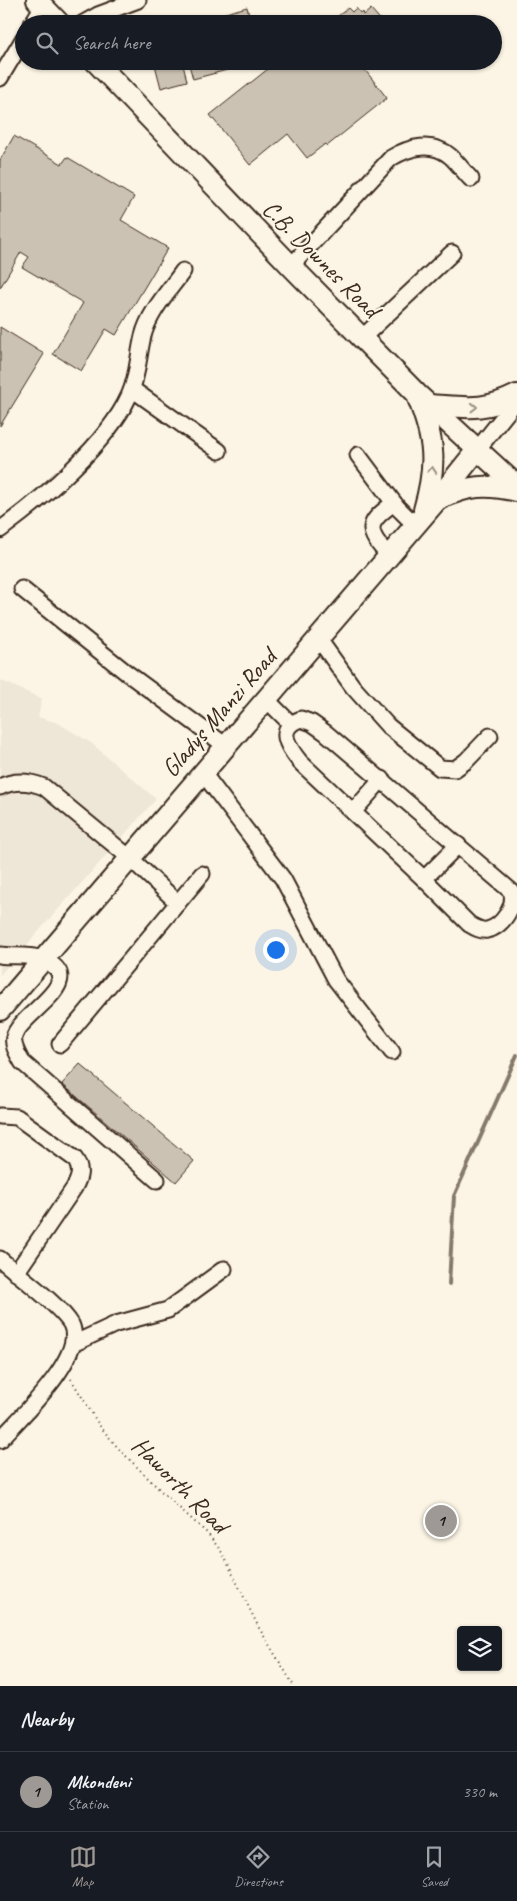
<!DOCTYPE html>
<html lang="en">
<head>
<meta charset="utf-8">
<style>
  body { margin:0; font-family:Caveat,sans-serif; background:#242831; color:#f1f3f6 }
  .controls { position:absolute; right:15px; bottom:15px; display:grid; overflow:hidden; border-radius:5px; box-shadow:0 1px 4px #0004 }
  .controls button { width:45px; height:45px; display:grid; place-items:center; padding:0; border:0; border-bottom:1px solid #363941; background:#171b24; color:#f1f3f6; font:25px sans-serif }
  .you { position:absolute; left:275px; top:949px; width:18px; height:18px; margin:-12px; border:4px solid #fff; border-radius:50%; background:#1a73e8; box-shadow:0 0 0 8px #1a73e833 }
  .badge { display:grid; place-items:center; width:32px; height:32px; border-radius:50%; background:#9f9995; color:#111; font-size:16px; font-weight:700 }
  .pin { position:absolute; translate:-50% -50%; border:2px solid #fff; box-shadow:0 1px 5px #0006 }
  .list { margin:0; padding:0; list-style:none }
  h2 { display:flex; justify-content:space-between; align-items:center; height:65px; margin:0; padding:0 20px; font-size:21px }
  h2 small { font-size:16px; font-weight:400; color:#9ea1a6 }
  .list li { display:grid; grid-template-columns:32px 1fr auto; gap:15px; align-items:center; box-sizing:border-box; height:80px; padding:0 20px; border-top:1px solid #363941 }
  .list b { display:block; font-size:19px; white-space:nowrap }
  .list p { margin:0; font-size:16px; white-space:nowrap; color:#9ea1a6 }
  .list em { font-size:16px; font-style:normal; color:#9ea1a6 }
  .icon { flex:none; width:28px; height:28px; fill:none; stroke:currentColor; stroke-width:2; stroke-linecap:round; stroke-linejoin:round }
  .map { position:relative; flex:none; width:517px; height:1686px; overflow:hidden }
  .search { position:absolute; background:#171b24; box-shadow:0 1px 4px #0004; left:15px; right:15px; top:15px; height:55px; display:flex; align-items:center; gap:12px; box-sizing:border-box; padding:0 18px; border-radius:28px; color:#9ea1a6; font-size:19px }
  .sheet { height:145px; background:#171b24 }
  nav { display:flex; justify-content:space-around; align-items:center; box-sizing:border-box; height:70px; border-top:1px solid #363941; background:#171b24; font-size:14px; color:#9ea1a6 }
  nav a { display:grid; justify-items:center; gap:2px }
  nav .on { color:#9f9995 }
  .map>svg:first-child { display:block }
</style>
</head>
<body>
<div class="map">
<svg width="517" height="1686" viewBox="0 0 517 1686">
  <rect width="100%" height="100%" fill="#fcf5e5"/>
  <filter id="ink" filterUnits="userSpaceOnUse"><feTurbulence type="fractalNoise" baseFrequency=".02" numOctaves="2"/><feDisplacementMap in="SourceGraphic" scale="10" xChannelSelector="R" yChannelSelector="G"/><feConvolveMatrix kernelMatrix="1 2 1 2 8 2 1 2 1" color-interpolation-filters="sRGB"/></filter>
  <g filter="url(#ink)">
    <!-- built -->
    <polygon fill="#eee6d6" points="0,680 42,699 38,717 58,723 91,743 156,799 0,975"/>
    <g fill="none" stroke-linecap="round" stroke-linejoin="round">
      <!-- stream -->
      <polyline stroke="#85796b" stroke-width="4" points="449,1284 454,1196 517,1055"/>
    </g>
    <!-- building -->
    <g fill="#ccc2b3" stroke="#3b2a1e">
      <polygon points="247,7 251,24 224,24 222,14"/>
      <polygon points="348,8 352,12 356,8 361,14 363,12 364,15 371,9 384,24 334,24 332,21"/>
      <polygon points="200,19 202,24 182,24"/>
      <polygon points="154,61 182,61 187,81 161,88"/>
      <polygon points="188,61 229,61 231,69 193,79"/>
      <polygon points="235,61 258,61 236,67"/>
      <polygon points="278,61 358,61 387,98 327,146 325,144 307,158 288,134 250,165 210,115"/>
      <polygon points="365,61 380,61 371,69"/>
      <polygon points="14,136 62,164 67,157 134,197 121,220 168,248 116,335 106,329 81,371 53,354 83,303 22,267 29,257 21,252 0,288 0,160"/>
      <polygon points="0,327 44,354 0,426"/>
      <polygon points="80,1064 194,1161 176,1182 62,1084"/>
    </g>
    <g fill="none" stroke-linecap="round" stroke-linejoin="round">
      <!-- minor casing -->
      <g stroke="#3b2a1e" stroke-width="19">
        <g id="minor">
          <polyline points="32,24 43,6"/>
          <polyline points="82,24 98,15 138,0"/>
          <polyline points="0,78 24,38"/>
          <path d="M291,266L391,158C409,147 432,141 450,156C457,162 464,172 471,179"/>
          <polyline points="362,338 452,253"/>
          <polyline points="132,389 219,451"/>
          <polyline points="477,450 517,400"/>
          <polyline points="358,455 397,507 415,525"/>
          <path d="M0,530C43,498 107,444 129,396C138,377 138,356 143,336C149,312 169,291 183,271"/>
          <path d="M389,556C365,530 366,523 394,503"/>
          <polyline points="22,589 127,673 226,746"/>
          <polyline points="318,638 353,687 388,726 440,768 455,769 466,761 490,736"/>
          <polyline points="266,699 291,724"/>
          <path d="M301,719L312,723L326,733L511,891C517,905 502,927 487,930C480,931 474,927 469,924L424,879L300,762C288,747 275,728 301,719Z"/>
          <polyline points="203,773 283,879 336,980 392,1052"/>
          <path d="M0,787C14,780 29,781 44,787L130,858L178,903"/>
          <polyline points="353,812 382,779"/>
          <polyline points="424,879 458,845"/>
          <path d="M0,955C13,957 29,954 42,959C93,981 19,1013 14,1037C12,1046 18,1054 22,1062L157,1180"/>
          <polyline points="60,1044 202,874"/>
          <path d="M0,1116L17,1117L75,1159C82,1170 80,1177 74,1188L16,1273"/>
          <path d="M0,1259C17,1274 61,1306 71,1324C87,1356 20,1417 0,1440"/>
          <polyline points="73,1344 116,1324 168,1310 224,1269"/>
        </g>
      </g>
      <!-- major casing -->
      <g stroke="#3b2a1e" stroke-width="24">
        <g id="major">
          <polyline points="37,0 60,24"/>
          <polyline points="95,61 291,266 417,394 517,486"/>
          <path d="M418,398C435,441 437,465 424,510"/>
          <path d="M429,405C464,407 484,412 517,395"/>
          <path d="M439,499C468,485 486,484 517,491"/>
          <polyline points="0,1010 437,500 477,450"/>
        </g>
      </g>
      <!-- path -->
      <polyline stroke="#3b2a1e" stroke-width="2" stroke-dasharray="1 4" stroke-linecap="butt" points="71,1379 99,1425 118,1448 162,1492 208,1534 223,1554 259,1628 294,1686"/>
      <!-- minor -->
      <use href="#minor" stroke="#fcf5e5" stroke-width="15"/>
      <!-- major -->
      <use href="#major" stroke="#fcf5e5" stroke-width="20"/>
    </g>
    <!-- one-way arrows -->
    <defs><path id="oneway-chevron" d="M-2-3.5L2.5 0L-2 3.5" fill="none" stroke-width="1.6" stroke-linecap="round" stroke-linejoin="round" transform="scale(1.25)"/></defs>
    <g stroke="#9c9082">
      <use href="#oneway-chevron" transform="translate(474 407)"/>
      <use href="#oneway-chevron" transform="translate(432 470) rotate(-85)"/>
    </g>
  </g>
  <g text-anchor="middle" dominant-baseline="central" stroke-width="4.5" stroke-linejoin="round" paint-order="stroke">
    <!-- street labels -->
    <g font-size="25" fill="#3b2a1e" stroke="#fcf5e5">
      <text transform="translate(321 259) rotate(45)">C.B. Downes Road</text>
      <text transform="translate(219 713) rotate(-49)">Gladys Manzi Road</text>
      <text transform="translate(180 1485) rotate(45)">Haworth Road</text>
    </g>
  </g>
</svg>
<div class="controls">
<button><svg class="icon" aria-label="layers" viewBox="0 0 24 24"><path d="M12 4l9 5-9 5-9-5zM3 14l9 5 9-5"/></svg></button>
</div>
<div class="you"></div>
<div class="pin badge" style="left:441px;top:1521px">1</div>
<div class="search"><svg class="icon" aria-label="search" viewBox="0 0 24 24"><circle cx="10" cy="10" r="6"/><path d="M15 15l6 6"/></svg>Search here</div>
</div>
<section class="sheet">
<h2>Nearby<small></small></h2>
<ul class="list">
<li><span class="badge">1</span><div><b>Mkondeni</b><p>Station</p></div><em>330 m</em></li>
</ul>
</section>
<nav>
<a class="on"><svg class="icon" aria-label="map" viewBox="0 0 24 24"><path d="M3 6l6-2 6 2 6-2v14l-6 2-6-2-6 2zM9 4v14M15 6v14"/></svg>Map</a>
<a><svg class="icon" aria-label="directions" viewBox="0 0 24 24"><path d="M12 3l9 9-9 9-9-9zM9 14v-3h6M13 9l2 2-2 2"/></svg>Directions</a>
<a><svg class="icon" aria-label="saved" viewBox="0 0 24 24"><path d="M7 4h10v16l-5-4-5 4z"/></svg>Saved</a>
</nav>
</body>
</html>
